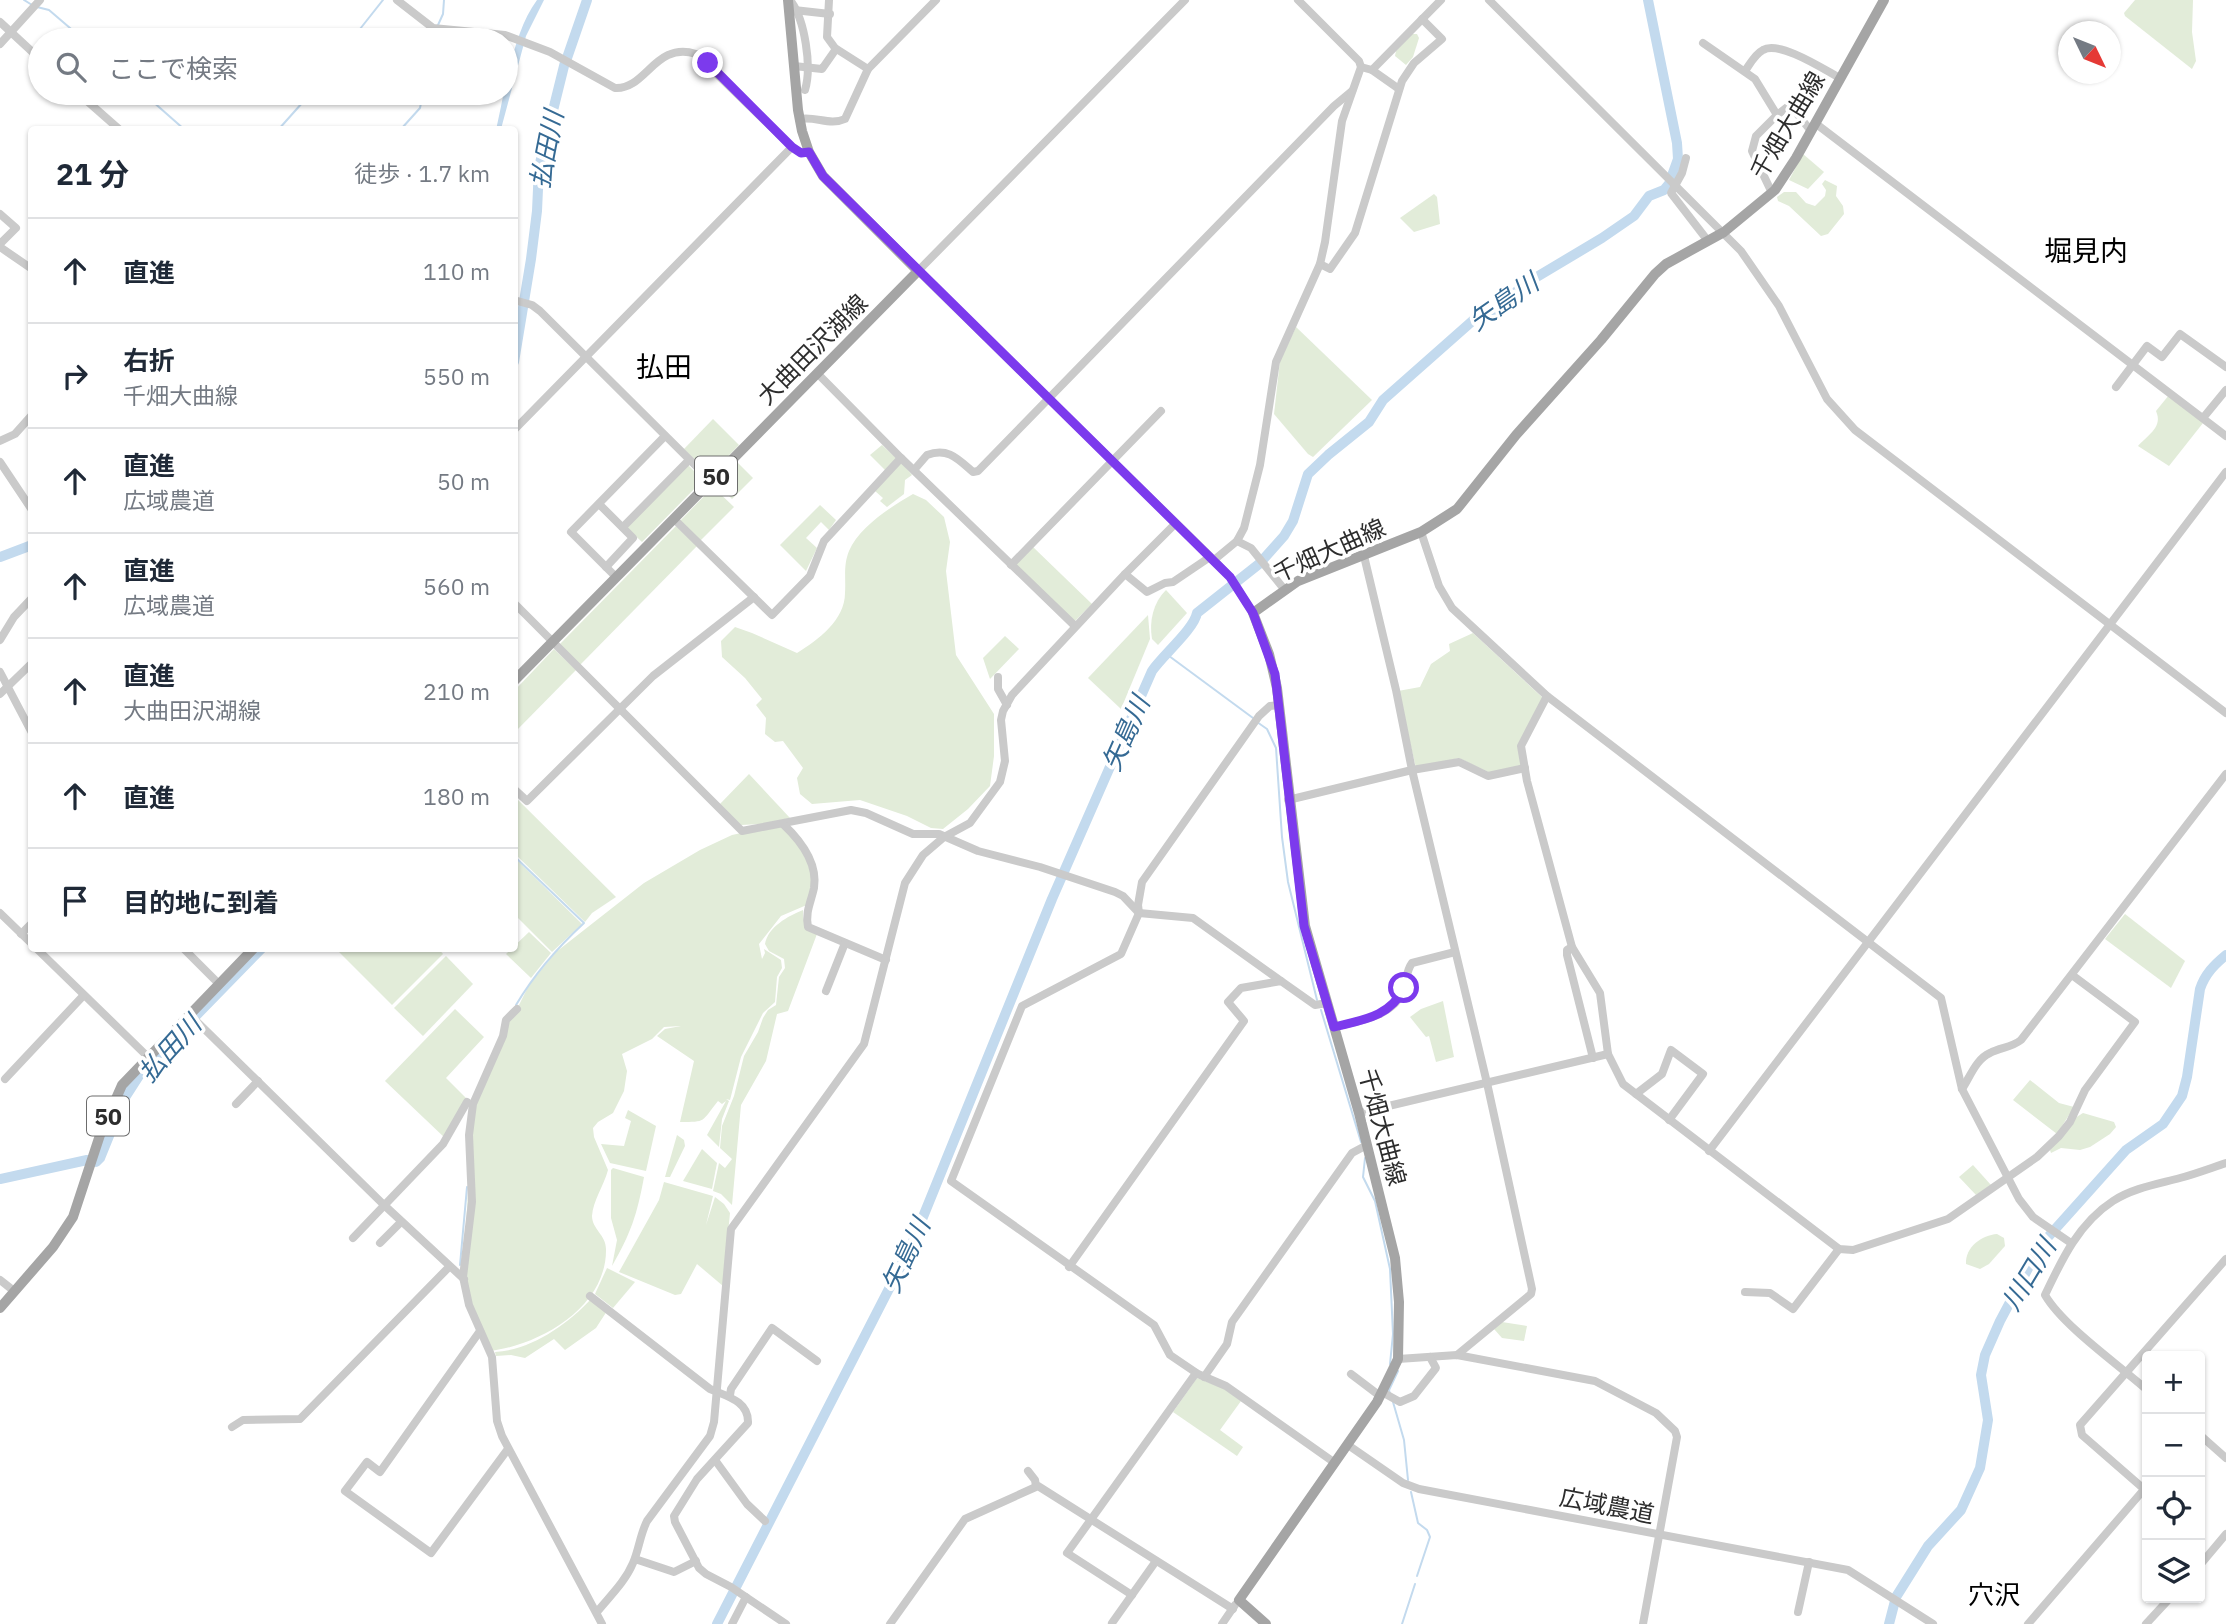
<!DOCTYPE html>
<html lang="ja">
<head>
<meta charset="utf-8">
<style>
  body { margin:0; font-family:"IBM Plex Sans","Noto Sans JP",sans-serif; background:#f2f2f3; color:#1f2937 }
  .controls { position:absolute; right:21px; bottom:21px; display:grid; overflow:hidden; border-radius:7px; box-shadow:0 2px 5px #0004 }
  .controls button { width:63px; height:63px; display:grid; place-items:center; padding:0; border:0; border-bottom:2px solid #e0e1e3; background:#fff; color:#1f2937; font:35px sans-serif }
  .compass { position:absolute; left:2058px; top:21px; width:63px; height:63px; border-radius:50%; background:#fff; box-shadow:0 2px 5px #0004; rotate:133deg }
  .stop { position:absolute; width:21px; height:21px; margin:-16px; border:5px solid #7c3aed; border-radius:50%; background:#fff }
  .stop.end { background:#7c3aed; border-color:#fff; box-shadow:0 2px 7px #0008 }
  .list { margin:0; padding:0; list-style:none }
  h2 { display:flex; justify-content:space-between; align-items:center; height:91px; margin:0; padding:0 28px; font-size:30px }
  h2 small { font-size:23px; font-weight:400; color:#747a83 }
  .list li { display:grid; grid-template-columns:46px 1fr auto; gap:21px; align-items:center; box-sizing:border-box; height:105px; padding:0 28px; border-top:2px solid #e0e1e3 }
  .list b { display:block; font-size:26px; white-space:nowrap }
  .list p { margin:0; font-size:23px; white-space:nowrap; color:#747a83 }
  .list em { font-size:23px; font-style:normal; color:#747a83 }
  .icon { flex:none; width:38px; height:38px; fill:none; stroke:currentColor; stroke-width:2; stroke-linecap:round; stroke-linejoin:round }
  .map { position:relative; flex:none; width:2226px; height:1624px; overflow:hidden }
  .search { position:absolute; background:#fff; box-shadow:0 2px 5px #0004; left:28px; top:28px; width:490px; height:77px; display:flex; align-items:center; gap:18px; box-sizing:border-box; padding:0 24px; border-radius:38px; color:#747a83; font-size:26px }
  .panel { position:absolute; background:#fff; box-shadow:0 2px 5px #0004; left:28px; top:126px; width:490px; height:826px; border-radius:7px }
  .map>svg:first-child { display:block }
</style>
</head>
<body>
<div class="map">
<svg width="2226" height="1624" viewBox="0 0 2226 1624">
  <rect width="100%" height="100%" fill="#fff"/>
  <!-- green -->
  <g fill="#e2ecd9">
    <polygon points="2135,0 2193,0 2192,32 2196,61 2192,69 2125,16 2124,13"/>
    <polygon points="1412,34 1417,34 1419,38 1413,57 1406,65 1395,56 1396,51"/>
    <polygon points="1803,154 1824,172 1808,189 1789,180"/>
    <polygon points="1825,180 1837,186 1836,196 1843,206 1844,214 1828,234 1821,236 1789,206 1778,201 1777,197 1784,192 1796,192 1806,203 1815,206 1825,196 1826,190 1822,184"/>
    <polygon points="1434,194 1437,197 1440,224 1414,232 1400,218"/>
    <polygon points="1296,327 1372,400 1313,457 1308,454 1274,414 1280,361"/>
    <path d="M2169,395L2203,423L2169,466L2138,446C2149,434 2163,427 2156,411Z"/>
    <polygon points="713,419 739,445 710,475 684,449"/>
    <polygon points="882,445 897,459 886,471 870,455"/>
    <polygon points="901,462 912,475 905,480 904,494 887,507 880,501 883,498 875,491"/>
    <polygon points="738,463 753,478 732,499 717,484"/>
    <polygon points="688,465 703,480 642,542 626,527"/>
    <polygon points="713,487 734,507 700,541 680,521"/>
    <path d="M913,494L926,500L944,517L950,542L946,571L956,655L994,714V756L990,786L968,809L943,829L931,828L907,816L860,800L812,804L800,794L797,778L803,768L783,741L775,742L765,734L766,718L756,705L762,699L745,678L722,657L721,641L735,627L752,633L797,653C818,640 845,620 845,593C846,578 843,566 849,551C859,527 892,506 913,494Z"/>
    <polygon points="820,505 836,520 829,530 821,522 806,538 817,548 806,571 780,545"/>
    <polygon points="676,526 697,546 580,665 559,645"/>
    <polygon points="1032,546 1092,604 1074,622 1014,565"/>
    <path d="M1166,590L1187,613L1158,645L1152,639C1149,621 1153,603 1166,590Z"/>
    <polygon points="1148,615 1150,639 1121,709 1088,678"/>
    <polygon points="1473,633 1544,699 1519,745 1522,765 1490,773 1459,758 1416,768 1398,691 1420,687 1431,664 1450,651 1449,644"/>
    <polygon points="1005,636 1019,649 990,679 983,658"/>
    <polygon points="554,649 576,670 515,732 515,690"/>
    <polygon points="749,774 790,818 761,824 741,825 719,805"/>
    <polygon points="514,796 616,897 592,913 585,922 515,854"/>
    <path d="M783,824L813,865L809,904L781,916L759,944L762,959L765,953L764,949L781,960L782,968L777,977L775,1002L763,1013L741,1057L730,1100L726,1099L729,1101L722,1119L719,1147L707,1135L726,1101L722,1104L718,1101C701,1122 707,1122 680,1122L694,1061L657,1036L665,1029L681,1026L664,1027L652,1039L622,1054L627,1071L624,1091L613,1113L598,1122L593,1128L594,1137L608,1170C604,1185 593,1201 592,1216C592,1229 606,1235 606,1249C607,1307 540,1345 490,1351L475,1320L463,1277L473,1104L506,1020L517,1009L529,985L556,952L644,883L700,850L732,835Z"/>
    <polygon points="515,858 582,924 552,952 515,915"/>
    <path d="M803,910C803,924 805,927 817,934L788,1011L777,1014L766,1061L741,1105L732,1205L721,1194L713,1191L719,1163L725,1168L732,1159L720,1148L722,1126L734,1096L744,1056L758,1032L763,1018L768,1010L776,1005L779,977L785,968L784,959L769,951L765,944C768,927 788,916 803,910Z"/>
    <polygon points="2125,914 2185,961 2171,988 2105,939"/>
    <polygon points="529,932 551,953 531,978 506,954"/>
    <polygon points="438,948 443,954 392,1005 336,949"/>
    <polygon points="446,956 473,984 423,1036 394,1008"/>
    <polygon points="1443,1001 1454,1057 1436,1062 1429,1036 1426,1037 1410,1017 1421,1009"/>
    <polygon points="455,1009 484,1037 446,1078 467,1099 445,1138 385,1081"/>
    <polygon points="2030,1080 2059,1103 2074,1107 2057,1134 2013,1100"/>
    <polygon points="628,1110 656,1126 646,1171 610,1163 601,1144 624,1146 631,1121 625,1118"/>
    <polygon points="2083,1113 2114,1122 2116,1127 2110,1134 2090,1147 2080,1150 2061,1148 2051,1153 2050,1150 2075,1118"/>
    <polygon points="677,1135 684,1140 685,1146 670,1177 665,1177"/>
    <polygon points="702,1149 717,1163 712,1189 683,1181"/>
    <polygon points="1973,1165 1991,1185 1976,1195 1959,1177"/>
    <path d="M613,1168L644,1177C637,1215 631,1233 612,1266L617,1240L611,1218V1170Z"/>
    <polygon points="664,1182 713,1196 706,1225 715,1197 724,1204 730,1213 723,1286 697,1264 681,1294 675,1295 619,1272 659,1200"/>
    <path d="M1997,1234L2004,1238L2005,1246L1989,1264L1980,1269L1966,1264C1965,1247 1982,1235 1997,1234Z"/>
    <polygon points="607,1268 635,1282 613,1308 595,1294"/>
    <path d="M591,1299L607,1311L596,1328L565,1350L554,1339L525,1358L511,1355L496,1356L495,1352C531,1350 567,1325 591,1299Z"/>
    <polygon points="1502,1322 1527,1326 1524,1341 1502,1338 1494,1329"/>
    <polygon points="1197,1378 1223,1388 1241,1401 1220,1430 1243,1447 1237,1456 1173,1412"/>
  </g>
  <!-- water -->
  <path fill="#c3daee" d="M537,0H544L526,36L501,129L496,130C505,91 513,32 537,0Z"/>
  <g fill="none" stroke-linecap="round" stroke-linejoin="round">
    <!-- stream -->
    <g stroke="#c3daee" stroke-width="2">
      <polyline points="24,0 32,5"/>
      <polyline points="37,7 49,10 84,40"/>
      <polyline points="438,25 443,14 444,0"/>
      <polyline points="354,40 360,29 383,0"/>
      <polyline points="435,40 437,31"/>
      <polyline points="143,93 185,130"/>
      <polyline points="278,130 311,93"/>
      <polyline points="403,130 402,128 420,108 423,93"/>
      <polyline points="1165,653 1253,718"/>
      <polyline points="1257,722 1267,729 1276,748 1282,837 1288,882 1317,1000"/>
      <path d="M514,856L584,923C557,948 535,973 516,1005"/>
      <polyline points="1321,1010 1361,1142"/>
      <polyline points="1365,1158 1363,1177 1375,1201 1390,1269 1393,1334 1390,1364"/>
      <polyline points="460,1265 467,1187"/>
      <polyline points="1390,1394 1389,1390 1398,1371"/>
      <polyline points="1393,1402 1404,1440 1408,1480"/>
      <polyline points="1411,1492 1418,1523 1427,1530 1430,1537 1417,1576"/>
      <polyline points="1402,1624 1415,1584"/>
    </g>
    <!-- river -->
    <g stroke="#c3daee" stroke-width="10">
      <polyline points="567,58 587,0"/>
      <polyline points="514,362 531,259 537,211 539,167 565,62"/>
      <polyline points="0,557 32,545"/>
      <polyline points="96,1162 100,1158 124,1099 142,1071 262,948"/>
      <polyline points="0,1179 87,1160"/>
      <path d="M717,1624L912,1244L1052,899L1152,671C1163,655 1194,629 1197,613L1259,564L1284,536L1293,521L1308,474L1328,455L1369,422L1383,400L1478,316L1493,312L1525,284L1602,238L1634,216L1649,196L1664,190L1669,184L1678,159L1677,143L1648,0"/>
      <path d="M1889,1624L1896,1597L1928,1546L1961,1510L1980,1468L1988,1420L1981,1375L1985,1355L2000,1321L2040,1246L2126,1150L2163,1124L2182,1096L2187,1077L2200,989C2205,974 2214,965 2226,955"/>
    </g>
    <!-- minor -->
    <g stroke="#cacaca" stroke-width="8">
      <path d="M397,0L433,28L505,35L550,52L615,88C646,90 655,41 696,54L792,147L801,153L809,152"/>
      <path d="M790,0C805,19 812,67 805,90"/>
      <polyline points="829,0 827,37 835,48 868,69"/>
      <polyline points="1185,0 918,271 1214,560 1230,577 1253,613"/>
      <polyline points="1489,0 1741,251 1779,306 1827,399 1855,430 2226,713"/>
      <polyline points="794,10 830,14"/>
      <polyline points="0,22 40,59"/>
      <polyline points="1703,43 1755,79 1777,115 1756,136 1752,151 1772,193"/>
      <polyline points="0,44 40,0"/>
      <polyline points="794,66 822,69 836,49"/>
      <polyline points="1361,67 1372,70 1441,0"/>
      <polyline points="1372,70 1399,89"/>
      <path d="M1745,71C1750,64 1755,54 1763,50C1779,40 1825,70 1840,78"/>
      <polyline points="78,93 120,130"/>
      <polyline points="1777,115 1790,105 1811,131"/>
      <path d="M800,119C816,116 830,126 845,119L868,69L936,0"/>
      <polyline points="1815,123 2226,436"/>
      <polyline points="1686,158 1682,173 1671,193 1708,241"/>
      <polyline points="0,214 16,228 0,244"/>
      <polyline points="0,247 32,269"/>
      <polyline points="1320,264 1330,269 1355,233 1402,81 1414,63 1442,39 1422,19"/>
      <polyline points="514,300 532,305 540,311 711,481"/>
      <polyline points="817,373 901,458 1075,626"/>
      <polyline points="2116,387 2147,346 2162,357 2180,334 2226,367"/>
      <polyline points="2203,418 2226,390"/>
      <polyline points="514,430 792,147"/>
      <polyline points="0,441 15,434 32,415"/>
      <polyline points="0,462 32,510"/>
      <path d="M914,470L927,455C948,447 958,459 973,472L978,471L1334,106L1352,91"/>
      <polyline points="599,504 633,538 606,567"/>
      <polyline points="674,519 772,615 810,576 824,541 901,458"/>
      <polyline points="623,527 689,460"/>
      <polyline points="1421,532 1439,586 1452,608 1547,696 1941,998 1962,1089 2019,1199 2033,1217 2071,1243"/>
      <polyline points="1237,541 1251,548 1284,589"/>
      <polyline points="1364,556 1396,690 1412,770 1459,762 1488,776 1525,768"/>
      <polyline points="1214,560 1237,541 1244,528 1260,465 1276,362 1320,264 1325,242 1342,121 1361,67 1359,61 1298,0"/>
      <polyline points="1011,565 1161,411"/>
      <polyline points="1125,574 1147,592 1165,583 1173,582 1210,557"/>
      <polyline points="616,577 571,532 665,436"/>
      <polyline points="514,603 742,831 851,810 866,813 913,834 939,834 978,851 1040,867 1115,892 1123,896 1139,913 1193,918 1281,981"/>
      <polyline points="0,640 14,617 32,598"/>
      <polyline points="0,672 32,733"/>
      <polyline points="998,677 998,689 1007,705"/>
      <polyline points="0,694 32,663"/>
      <polyline points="1547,696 1521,746 1527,781 1572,947 1600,993 1608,1054 1623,1084 1839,1249 1853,1250 1948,1219 2037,1157 2059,1136 2070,1122 2085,1090 2135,1022 2072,975"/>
      <polyline points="1279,705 1270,706 1259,716 1142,882 1138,905 1139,913 1121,954 1022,1006 951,1181 1154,1325 1170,1355 1198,1374 1226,1386 1335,1463"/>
      <polyline points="514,789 527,801 653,676 754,597"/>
      <polyline points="1288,800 1412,770 1487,1083 1532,1289 1531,1294 1457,1355"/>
      <path d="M783,824C800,840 818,863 814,888C811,902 805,912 808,927L886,960"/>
      <polyline points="0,913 32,944"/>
      <polyline points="21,934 32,923"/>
      <polyline points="1572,947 1567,950 1567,955 1593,1058"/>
      <polyline points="36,948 147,1056"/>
      <polyline points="183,948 219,984"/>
      <polyline points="826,991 845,943"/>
      <polyline points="517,1009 506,1020 503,1036 473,1104 469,1135 472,1202 463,1277 469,1305 492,1357 497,1421 502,1436 602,1624"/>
      <polyline points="189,1014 384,1205 464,1279"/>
      <path d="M1334,1027C1359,1021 1394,1017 1404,989C1407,979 1406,971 1412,963L1455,952"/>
      <polyline points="5,1079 83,996"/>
      <path d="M1962,1089C1970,1077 1976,1059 1990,1053C2001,1047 2011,1048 2021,1040L2226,774"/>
      <polyline points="1636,1094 1662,1074 1671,1050 1703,1074 1669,1120"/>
      <polyline points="236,1104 258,1081"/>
      <polyline points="1359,1113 1608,1054"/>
      <polyline points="1709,1151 2226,472"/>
      <polyline points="353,1238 443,1144 467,1102"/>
      <polyline points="380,1243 401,1222"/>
      <polyline points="1069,1267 1244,1021 1228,1002 1241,988 1281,981 1315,1005 1327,1003"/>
      <polyline points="0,1280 14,1291"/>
      <polyline points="1745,1292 1770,1293 1793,1309 1839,1249"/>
      <path d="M590,1296L710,1389C726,1396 749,1401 748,1423L697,1479L674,1516L675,1522L699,1568L706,1574L731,1587L786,1624"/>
      <polyline points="480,1331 380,1472 367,1462 345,1491 431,1553 508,1449"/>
      <polyline points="1398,1359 1457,1355 1595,1381 1656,1413 1675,1431 1677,1437 1643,1624"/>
      <polyline points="1351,1374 1380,1396"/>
      <polyline points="1204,1377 1227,1344 1232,1322 1352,1153 1367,1145"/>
      <path d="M2147,1390C2119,1365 2063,1326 2045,1295C2062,1259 2079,1223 2113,1201C2133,1188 2158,1184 2180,1178C2195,1174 2211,1168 2226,1163"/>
      <polyline points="1382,1392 1400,1402 1414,1396 1436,1368 1430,1357"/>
      <polyline points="730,1395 731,1389 772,1328 817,1361"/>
      <polyline points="232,1427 243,1420 300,1419 449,1267"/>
      <polyline points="2200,1435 2226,1458"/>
      <polyline points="1348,1445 1403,1483 1419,1489 1848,1570 1933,1624"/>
      <polyline points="715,1460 747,1504 765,1521"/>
      <polyline points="1028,1471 1035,1480 1036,1486"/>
      <polyline points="2144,1489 2082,1435 2080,1425 2226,1259"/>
      <polyline points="635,1559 674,1572 696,1561"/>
      <polyline points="2200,1565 2226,1534"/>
      <polyline points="1132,1595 1067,1553 1196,1373"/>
      <path d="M597,1612C610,1596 625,1582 633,1563C639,1549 640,1535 647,1521L710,1436L714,1422L731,1229L864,1044L905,883L923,855L944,837L970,823L1000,782L1005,761L1001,720L1003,711L1012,695L1125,574L1175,524"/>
      <polyline points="1798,1612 1809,1562"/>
      <polyline points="1112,1623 1156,1561"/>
      <polyline points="732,1624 746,1597"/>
      <polyline points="890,1624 965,1519 1038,1486 1233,1609"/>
      <polyline points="1222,1624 1235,1605"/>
      <polyline points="2028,1624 2147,1486"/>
      <polyline points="2146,1624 2170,1598"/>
    </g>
    <!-- major -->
    <g stroke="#a5a5a5" stroke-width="10">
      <polyline points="514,681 918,271 823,176 809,152 802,131 798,110 788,0"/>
      <polyline points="0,1308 53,1247 73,1217 100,1135 122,1085 254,948"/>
      <polyline points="1266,1624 1239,1600 1377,1402 1398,1359 1399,1302 1395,1258 1359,1113 1305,926 1277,688 1269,654 1253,613 1298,581 1421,532 1457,509 1516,435 1601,340 1655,274 1666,264 1724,232 1775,190 1796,158 1884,0"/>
    </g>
  </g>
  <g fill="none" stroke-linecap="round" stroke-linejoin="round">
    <!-- route -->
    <path stroke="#7c3aed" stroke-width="9" d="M708,63L792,147L801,153L809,152L823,176L1230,577L1253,613L1275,674L1304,926L1334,1027C1362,1020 1390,1017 1404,988"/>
  </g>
  <g text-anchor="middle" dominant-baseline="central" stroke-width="7" stroke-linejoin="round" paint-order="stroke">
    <!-- shield labels -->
    <g fill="#fff" stroke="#6c6c6c" stroke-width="2">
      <rect x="695" y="456.5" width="42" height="39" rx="5"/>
      <rect x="87" y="1096.5" width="42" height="39" rx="5"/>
    </g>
    <g font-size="23" font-weight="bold" fill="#2d2d2d">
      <text x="716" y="476">50</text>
      <text x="108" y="1116">50</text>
    </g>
    <!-- street labels -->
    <g font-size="24" fill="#2d2d2d" stroke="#fff">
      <text transform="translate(1787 125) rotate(-59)">千畑大曲線</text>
      <text transform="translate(812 349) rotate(-45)">大曲田沢湖線</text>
      <text transform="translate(1329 550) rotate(-24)">千畑大曲線</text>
      <text transform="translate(1383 1127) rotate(75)">千畑大曲線</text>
      <text transform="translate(1607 1505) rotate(11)">広域農道</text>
    </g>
    <!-- water labels -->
    <g font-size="26" font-style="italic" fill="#356a94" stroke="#fff">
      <text transform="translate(546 149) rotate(-79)">払田川</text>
      <text transform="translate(1503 301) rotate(-35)">矢島川</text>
      <text transform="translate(1125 733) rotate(-66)">矢島川</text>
      <text transform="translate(169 1048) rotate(-48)">払田川</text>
      <text transform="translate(905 1255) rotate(-65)">矢島川</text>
      <text transform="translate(2028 1274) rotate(-59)">川口川</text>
    </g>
    <!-- neighbourhood labels -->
    <g font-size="26" fill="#000" stroke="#fff">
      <text x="1994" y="1594">穴沢</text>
    </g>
    <!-- quarter labels -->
    <g font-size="28" fill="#000" stroke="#fff">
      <text x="2086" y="250">堀見内</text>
      <text x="664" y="366">払田</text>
    </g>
  </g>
</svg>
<div class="controls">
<button>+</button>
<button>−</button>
<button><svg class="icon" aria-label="locate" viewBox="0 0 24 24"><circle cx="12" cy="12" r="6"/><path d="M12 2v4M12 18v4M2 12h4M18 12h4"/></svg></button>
<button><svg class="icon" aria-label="layers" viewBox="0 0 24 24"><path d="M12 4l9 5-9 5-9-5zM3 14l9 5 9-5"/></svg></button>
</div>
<svg class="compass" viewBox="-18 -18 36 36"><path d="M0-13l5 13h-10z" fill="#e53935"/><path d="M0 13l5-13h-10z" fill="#747a83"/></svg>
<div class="stop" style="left:1404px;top:988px"></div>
<div class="stop end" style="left:708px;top:63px"></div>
<div class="search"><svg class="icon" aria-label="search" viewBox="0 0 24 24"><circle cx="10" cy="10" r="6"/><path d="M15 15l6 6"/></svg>ここで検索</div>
<section class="panel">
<h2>21 分<small>徒歩 · 1.7 km</small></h2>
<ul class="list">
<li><svg class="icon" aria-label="ahead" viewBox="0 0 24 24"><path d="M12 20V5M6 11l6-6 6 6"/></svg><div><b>直進</b></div><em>110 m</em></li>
<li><svg class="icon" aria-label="right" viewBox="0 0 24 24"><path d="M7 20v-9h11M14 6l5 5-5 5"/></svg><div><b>右折</b><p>千畑大曲線</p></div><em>550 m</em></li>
<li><svg class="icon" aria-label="ahead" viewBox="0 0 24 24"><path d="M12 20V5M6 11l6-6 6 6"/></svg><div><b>直進</b><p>広域農道</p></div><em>50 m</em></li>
<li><svg class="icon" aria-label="ahead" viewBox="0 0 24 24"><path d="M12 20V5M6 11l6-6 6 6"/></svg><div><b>直進</b><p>広域農道</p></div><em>560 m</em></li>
<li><svg class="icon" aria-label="ahead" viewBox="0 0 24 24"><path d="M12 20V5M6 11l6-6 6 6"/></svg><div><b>直進</b><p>大曲田沢湖線</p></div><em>210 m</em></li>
<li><svg class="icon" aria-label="ahead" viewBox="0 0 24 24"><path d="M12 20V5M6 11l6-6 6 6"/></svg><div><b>直進</b></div><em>180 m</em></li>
<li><svg class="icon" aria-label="arrive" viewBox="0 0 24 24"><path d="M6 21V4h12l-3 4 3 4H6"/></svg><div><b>目的地に到着</b></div></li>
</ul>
</section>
</div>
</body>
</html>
